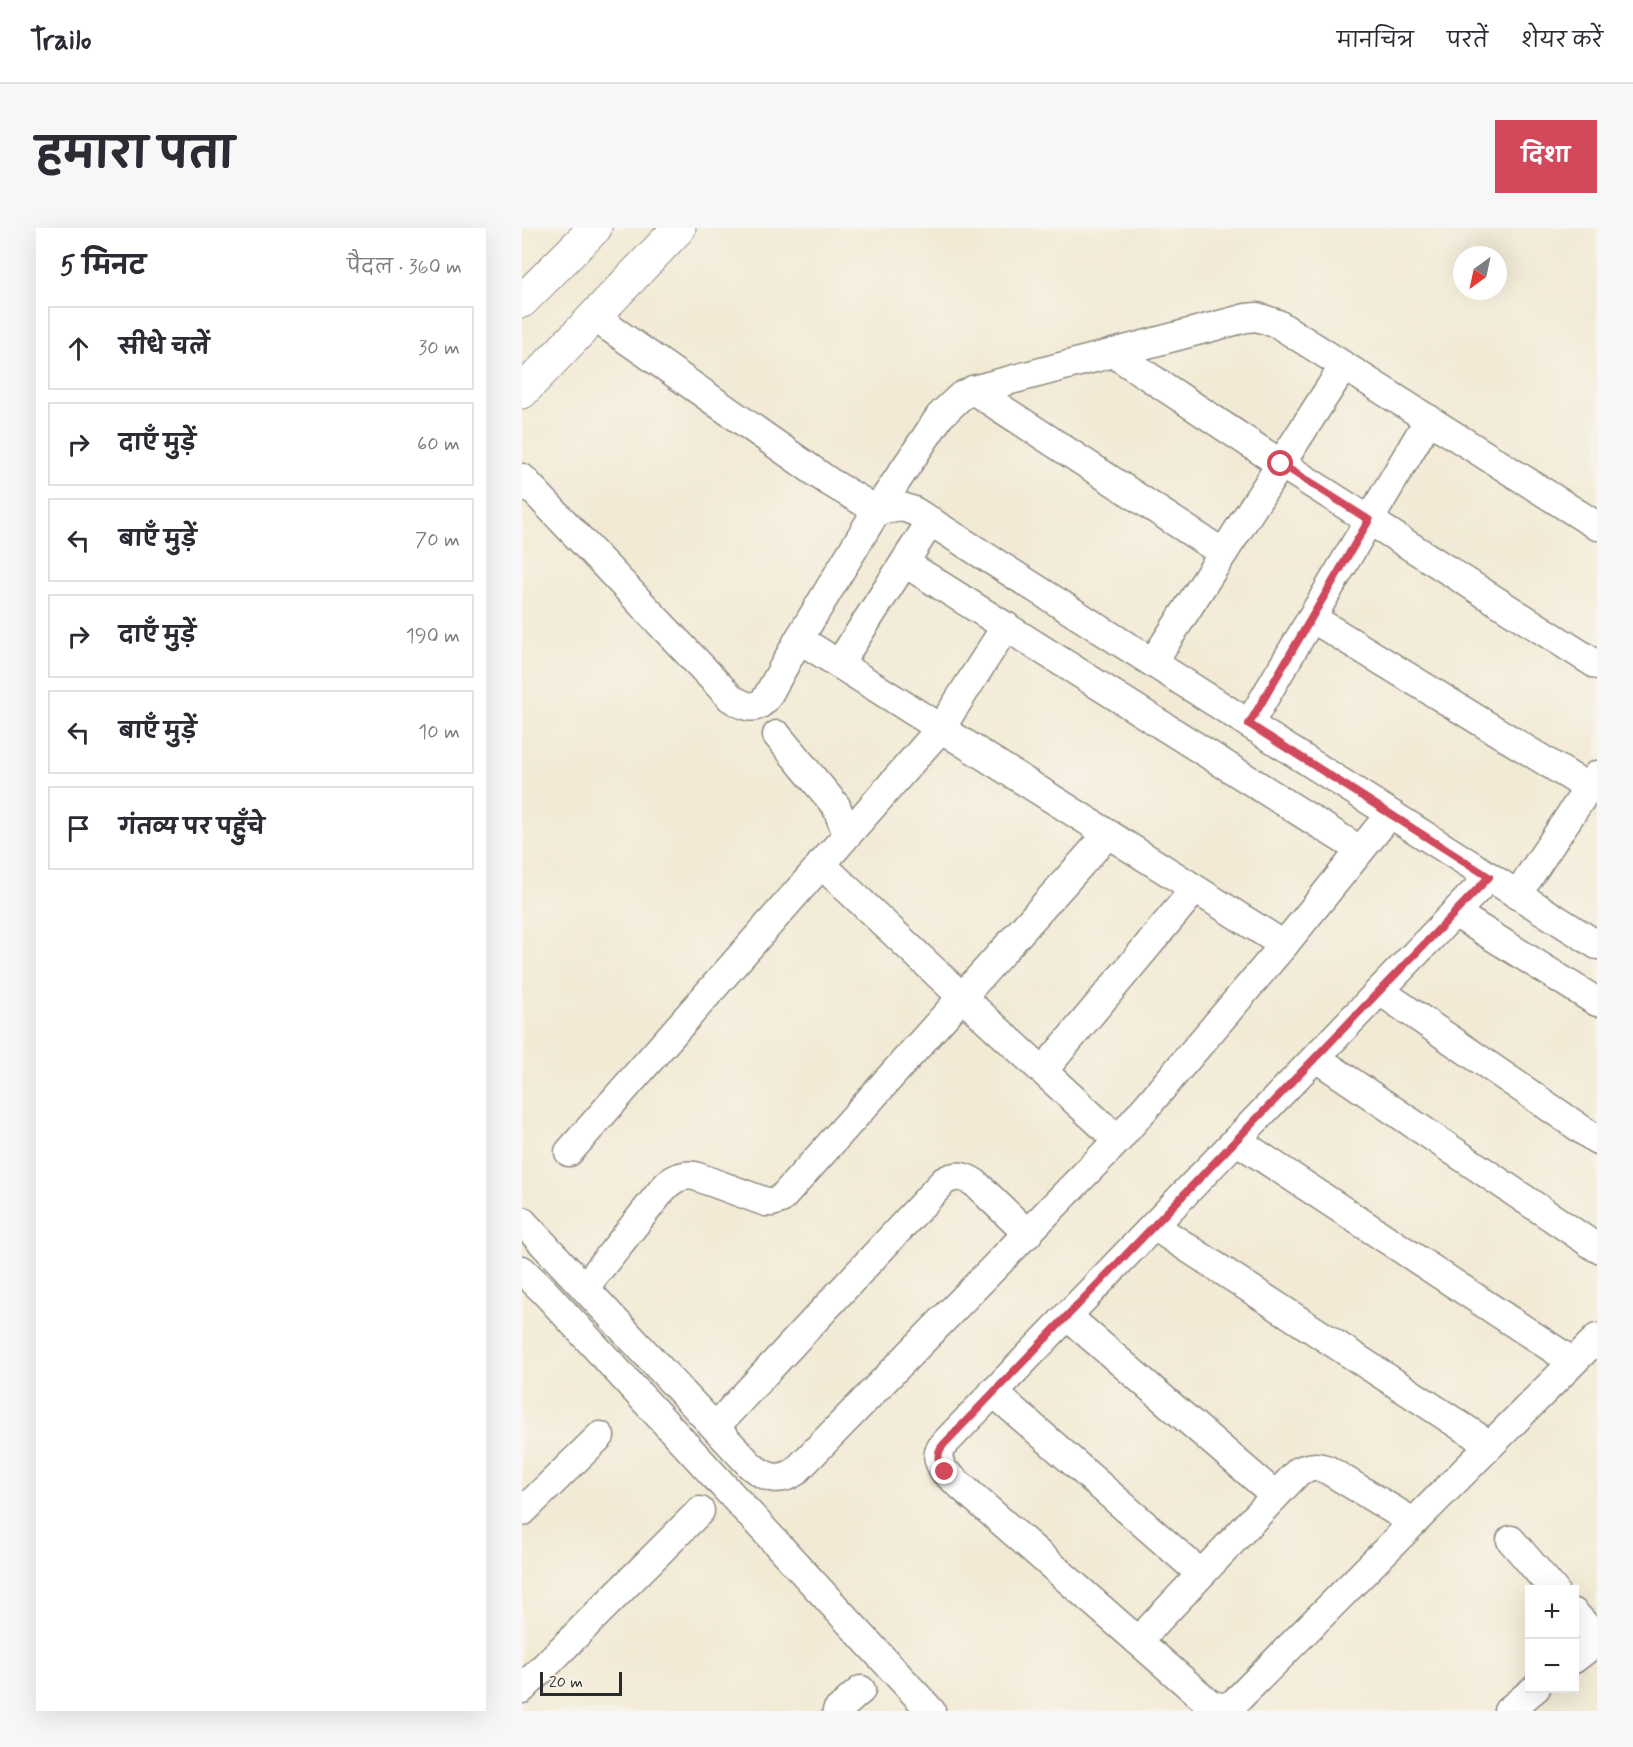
<!DOCTYPE html>
<html lang="hi">
<head>
<meta charset="utf-8">
<style>
  body { margin:0; font-family:Mynerve,"Playpen Sans Deva",sans-serif; background:#f7f7f7; color:#2b2b33 }
  .controls { position:absolute; right:18px; bottom:18px; display:grid; overflow:hidden; border-radius:0px; box-shadow:0 6px 24px #0002 }
  .controls button { width:54px; height:54px; display:grid; place-items:center; padding:0; border:0; border-bottom:2px solid #e1e1e2; background:#fff; color:#2b2b33; font:30px sans-serif }
  .compass { position:absolute; left:931px; top:18px; width:54px; height:54px; border-radius:50%; background:#fff; box-shadow:0 6px 24px #0002; rotate:213deg }
  .scale { position:absolute; left:18px; bottom:15px; width:82px; box-sizing:border-box; padding-left:6px; border:3px solid #2b2b2b; border-top:0; font-size:16px; line-height:21px; white-space:nowrap; color:#2b2b2b; -webkit-text-stroke:4px #f7f3e8; paint-order:stroke }
  .stop { position:absolute; width:18px; height:18px; margin:-14px; border:4px solid #d1495b; border-radius:50%; background:#fff }
  .stop.end { background:#d1495b; border-color:#fff; box-shadow:0 2px 6px #0008 }
  .list { margin:0; padding:0; list-style:none }
  h2 { display:flex; justify-content:space-between; align-items:center; height:78px; margin:0; padding:0 24px; font-size:26px }
  h2 small { font-size:20px; font-weight:400; color:#7c7c81 }
  .list li { display:grid; grid-template-columns:39px 1fr auto; gap:18px; align-items:center; box-sizing:border-box; height:84px; margin:0 12px 12px; padding:0 12px; border:2px solid #e1e1e2; border-radius:0px }
  .list b { display:block; font-size:22px; white-space:nowrap }
  .list em { font-size:20px; font-style:normal; color:#7c7c81 }
  .icon { flex:none; width:33px; height:33px; fill:none; stroke:currentColor; stroke-width:2; stroke-linecap:round; stroke-linejoin:round }
  .map { position:relative; flex:none; width:1075px; height:1483px; overflow:hidden; border-radius:0px }
  header { display:flex; align-items:center; gap:36px; box-sizing:border-box; height:84px; padding:0 30px; background:#fff; border-bottom:2px solid #e1e1e2 }
  header strong { font-size:28px }
  nav { display:flex; gap:33px; margin-inline-start:auto; font-size:21px }
  .intro { display:flex; align-items:center; justify-content:space-between; box-sizing:border-box; height:144px; padding:0 36px }
  h1 { margin:0; font-size:42px }
  .button { padding:15px 27px; border-radius:0px; background:#d1495b; color:#fff; font-size:21px; font-weight:700 }
  main { display:flex; gap:36px; padding:0 36px }
  aside { flex:1; background:#fff; border-radius:0px; box-shadow:0 6px 24px #0002 }
  .map>svg:first-child { display:block }
</style>
</head>
<body>
<header>
<strong>Trailo</strong>
<nav><a>मानचित्र</a><a>परतें</a><a>शेयर करें</a></nav>
</header>
<div class="intro"><h1>हमारा पता</h1><a class="button">दिशा</a></div>
<main>
<aside>
<h2>5 मिनट<small>पैदल · 360 m</small></h2>
<ul class="list">
<li><svg class="icon" aria-label="ahead" viewBox="0 0 24 24"><path d="M12 20V5M6 11l6-6 6 6"/></svg><div><b>सीधे चलें</b></div><em>30 m</em></li>
<li><svg class="icon" aria-label="right" viewBox="0 0 24 24"><path d="M7 20v-9h11M14 6l5 5-5 5"/></svg><div><b>दाएँ मुड़ें</b></div><em>60 m</em></li>
<li><svg class="icon" aria-label="left" viewBox="0 0 24 24"><path d="M17 20v-9H6M10 6l-5 5 5 5"/></svg><div><b>बाएँ मुड़ें</b></div><em>70 m</em></li>
<li><svg class="icon" aria-label="right" viewBox="0 0 24 24"><path d="M7 20v-9h11M14 6l5 5-5 5"/></svg><div><b>दाएँ मुड़ें</b></div><em>190 m</em></li>
<li><svg class="icon" aria-label="left" viewBox="0 0 24 24"><path d="M17 20v-9H6M10 6l-5 5 5 5"/></svg><div><b>बाएँ मुड़ें</b></div><em>10 m</em></li>
<li><svg class="icon" aria-label="arrive" viewBox="0 0 24 24"><path d="M6 21V4h12l-3 4 3 4H6"/></svg><div><b>गंतव्य पर पहुँचे</b></div></li>
</ul>
</aside>
<div class="map">
<svg width="1075" height="1483" viewBox="0 0 1075 1483">
  <rect width="100%" height="100%" fill="#f7f3e8"/>
  <filter id="ink" filterUnits="userSpaceOnUse"><feTurbulence type="fractalNoise" baseFrequency=".0167" numOctaves="2"/><feDisplacementMap in="SourceGraphic" scale="12" xChannelSelector="R" yChannelSelector="G"/><feConvolveMatrix kernelMatrix="1 2 1 2 8 2 1 2 1" color-interpolation-filters="sRGB"/></filter>
  <filter id="wash" filterUnits="userSpaceOnUse"><feTurbulence type="fractalNoise" baseFrequency=".008" numOctaves="4" result="noise"/><feDisplacementMap in="SourceGraphic" scale="24" xChannelSelector="R" yChannelSelector="G"/><feGaussianBlur stdDeviation="1.35" result="paint"/><feColorMatrix in="noise" values="0 0 0 0 0 0 0 0 0 0 0 0 0 0 0 0 0 1.4 0 .05"/><feComposite in="paint" operator="in"/></filter>
  <g filter="url(#wash)">
    <rect width="100%" height="100%" fill="#f2ead5"/>
  </g>
  <g filter="url(#ink)">
    <g fill="none" stroke-linecap="round" stroke-linejoin="round">
      <!-- minor casing -->
      <g stroke="#8e8a80" stroke-width="31">
        <g id="minor">
          <polyline points="71,88 306,253 355,282 418,188 439,168 451,162 724,90 735,89 756,96 1075,298"/>
          <polyline points="591,125 759,236 1075,437"/>
          <polyline points="451,162 701,325"/>
          <path d="M0,250L209,470C223,479 234,484 245,469L277,411L355,282L380,279L392,283L1075,717"/>
          <polyline points="383,335 838,622"/>
          <polyline points="790,390 1067,560"/>
          <polyline points="277,411 762,717"/>
          <polyline points="631,434 822,138"/>
          <polyline points="317,436 409,293"/>
          <polyline points="727,496 907,191"/>
          <polyline points="255,507 314,578 325,606"/>
          <polyline points="299,636 440,769 596,912"/>
          <path d="M967,649L422,1216C413,1226 416,1234 423,1244L688,1476L701,1480L712,1475L1075,1110"/>
          <polyline points="995,667 1075,547"/>
          <polyline points="933,685 1075,774"/>
          <polyline points="858,763 1075,912"/>
          <polyline points="794,830 1075,1020"/>
          <polyline points="521,843 673,661"/>
          <polyline points="714,912 1051,1134"/>
          <polyline points="47,924 419,500 484,398"/>
          <path d="M0,993L229,1238C243,1249 256,1255 273,1244L596,912L762,717L868,586"/>
          <polyline points="632,998 968,1217"/>
          <polyline points="0,1042 21,1062 409,1483"/>
          <path d="M63,1059L141,961C150,951 159,946 173,948L244,974H250L259,971L586,606"/>
          <polyline points="545,1088 753,1267"/>
          <polyline points="471,1164 679,1346"/>
          <path d="M193,1199L422,953C434,946 442,948 453,955L506,1006"/>
          <polyline points="0,1284 78,1208"/>
          <polyline points="989,1312 1032,1362"/>
          <polyline points="1052,1385 1075,1410"/>
          <path d="M616,1413L777,1243C788,1238 795,1238 806,1242L891,1294"/>
          <polyline points="1052,1431 1075,1413"/>
          <polyline points="0,1461 178,1283"/>
          <polyline points="315,1483 339,1462"/>
          <polyline points="986,1483 1014,1460"/>
        </g>
      </g>
      <!-- secondary casing -->
      <g stroke="#8e8a80" stroke-width="35">
        <g id="secondary">
          <polyline points="0,73 73,0"/>
          <polyline points="0,164 157,0"/>
        </g>
      </g>
      <!-- minor -->
      <use href="#minor" stroke="#fff" stroke-width="28"/>
      <!-- secondary -->
      <use href="#secondary" stroke="#fff" stroke-width="33"/>
    </g>
  </g>
  <g fill="none" stroke-linecap="round" stroke-linejoin="round" filter="url(#ink)">
    <!-- route -->
    <path stroke="#d1495b" stroke-width="8" d="M423,1244C416,1234 413,1226 422,1216L967,649L727,496L847,292L759,236"/>
  </g>
</svg>
<div class="controls">
<button>+</button>
<button>−</button>
</div>
<svg class="compass" viewBox="-18 -18 36 36"><path d="M0-13l5 13h-10z" fill="#e53935"/><path d="M0 13l5-13h-10z" fill="#7c7c81"/></svg>
<div class="scale">20 m</div>
<div class="stop" style="left:759px;top:236px"></div>
<div class="stop end" style="left:423px;top:1244px"></div>
</div>
</main>
</body>
</html>
